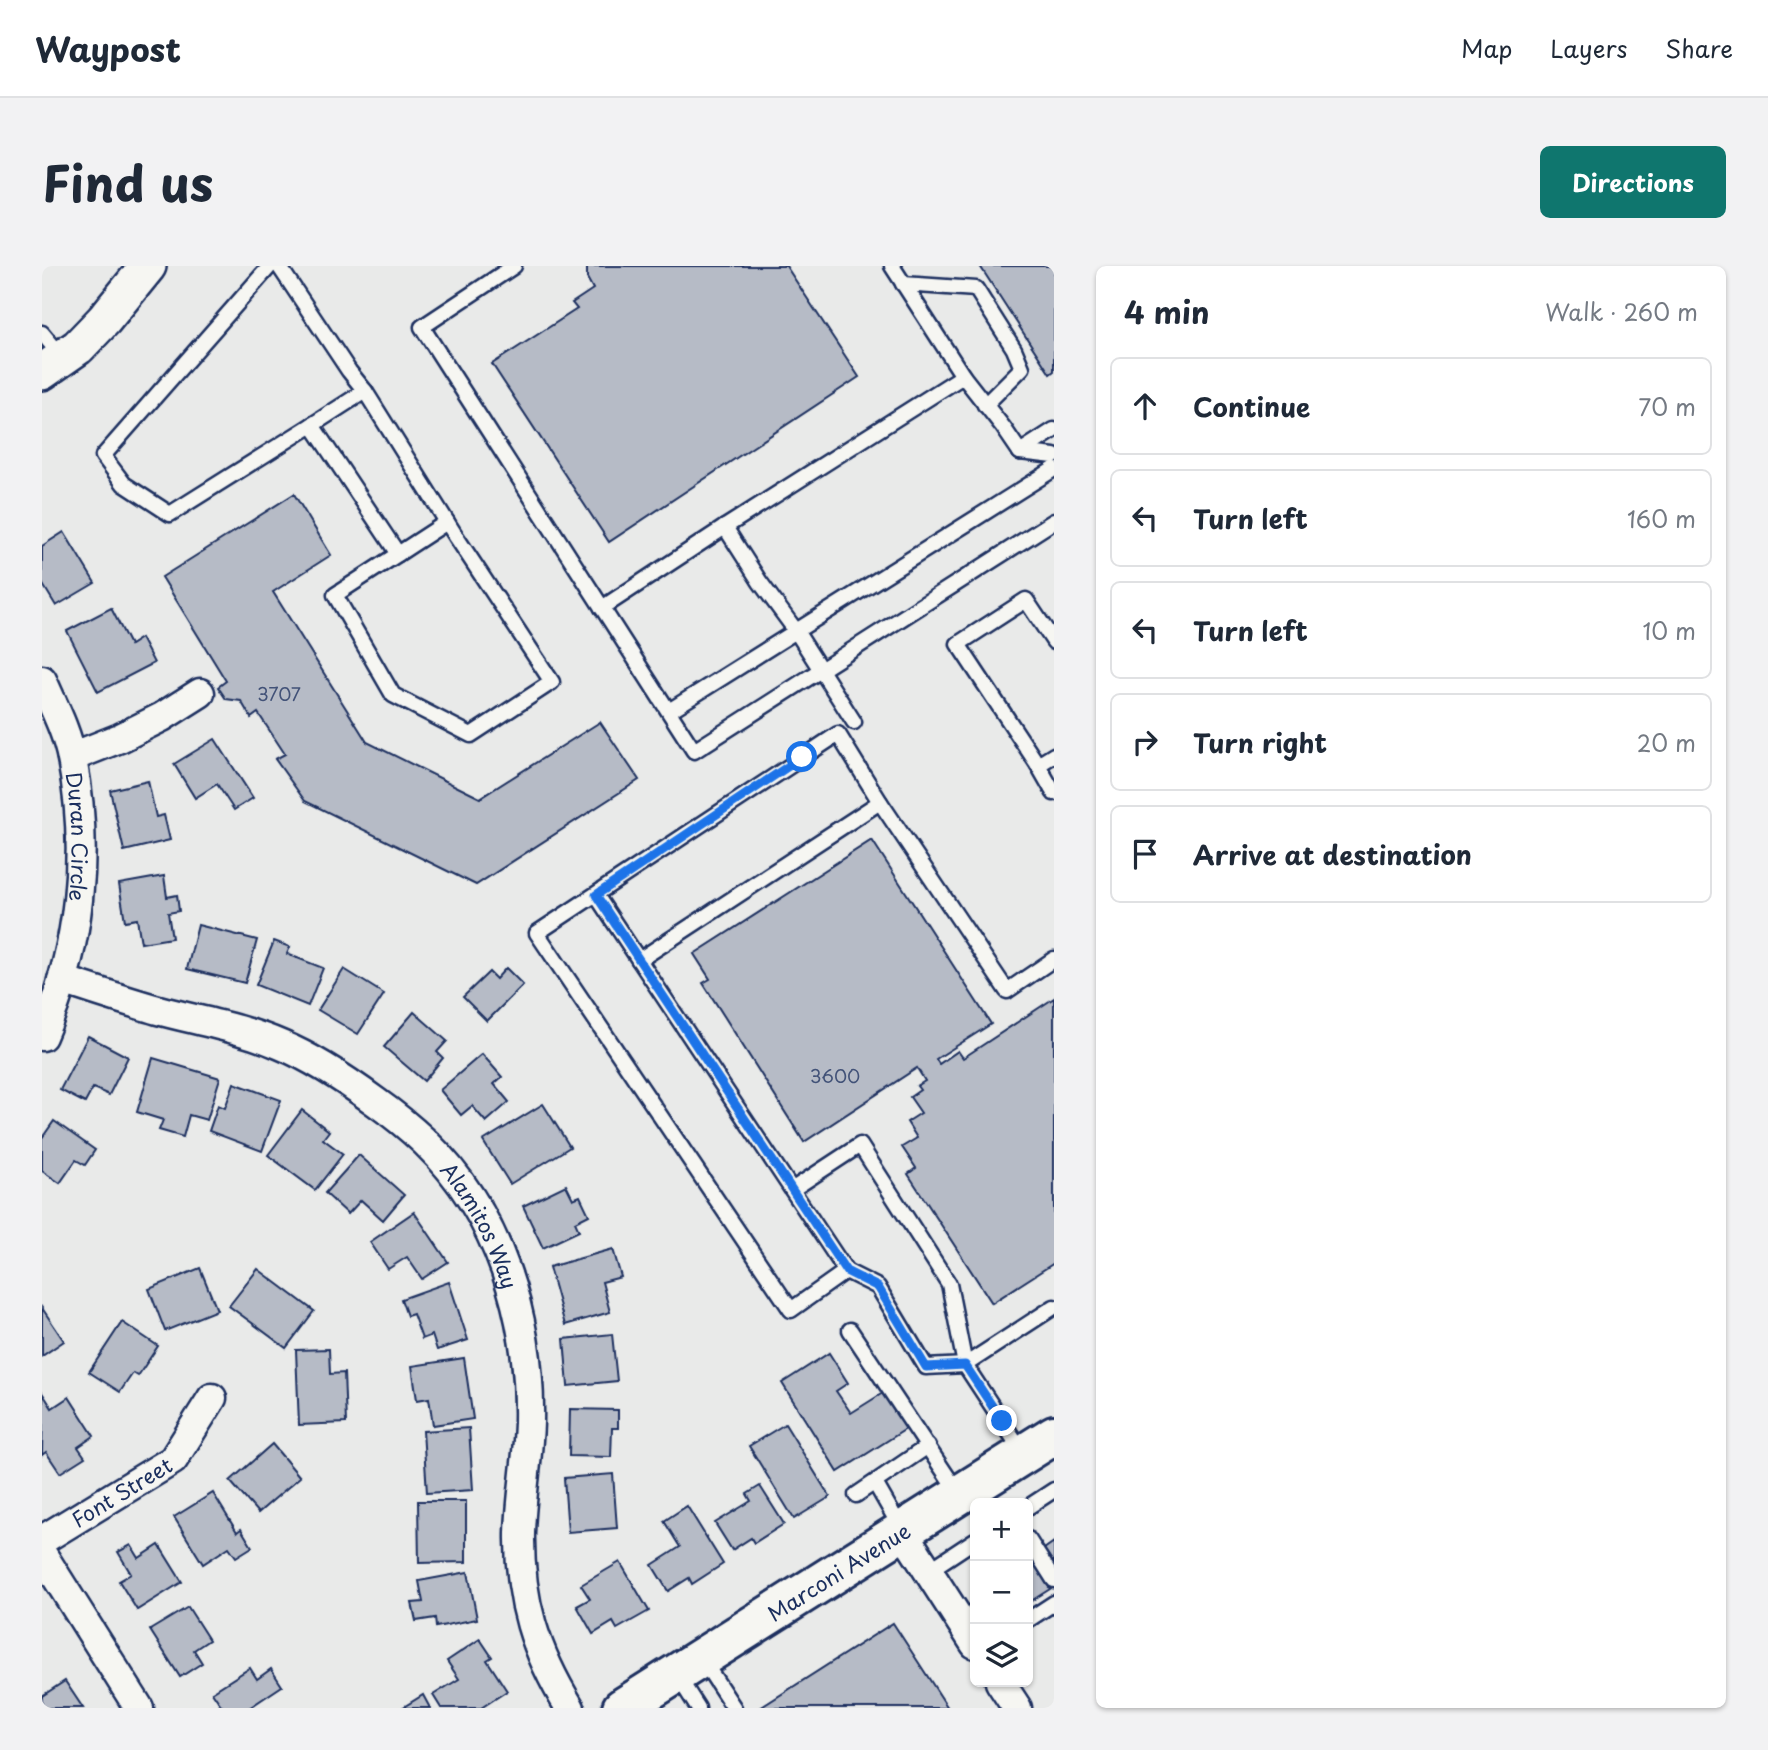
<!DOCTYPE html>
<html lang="en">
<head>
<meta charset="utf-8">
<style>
  body { margin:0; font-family:"Playpen Sans",sans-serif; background:#f2f2f3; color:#1f2937 }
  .controls { position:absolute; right:21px; bottom:21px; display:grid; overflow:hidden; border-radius:10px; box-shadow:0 2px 5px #0004 }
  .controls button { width:63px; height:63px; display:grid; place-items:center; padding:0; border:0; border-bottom:2px solid #e0e1e3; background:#fff; color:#1f2937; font:35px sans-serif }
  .stop { position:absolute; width:21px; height:21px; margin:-16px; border:5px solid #1a73e8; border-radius:50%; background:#fff }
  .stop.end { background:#1a73e8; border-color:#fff; box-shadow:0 2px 7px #0008 }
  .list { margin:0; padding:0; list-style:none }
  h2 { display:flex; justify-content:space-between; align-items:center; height:91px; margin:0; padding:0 28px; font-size:30px }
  h2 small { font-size:23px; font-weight:400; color:#747a83 }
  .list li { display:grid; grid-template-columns:46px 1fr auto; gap:21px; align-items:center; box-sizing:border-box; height:98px; margin:0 14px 14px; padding:0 14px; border:2px solid #e0e1e3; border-radius:10px }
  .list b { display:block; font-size:26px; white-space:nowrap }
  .list em { font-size:23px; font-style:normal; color:#747a83 }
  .icon { flex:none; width:38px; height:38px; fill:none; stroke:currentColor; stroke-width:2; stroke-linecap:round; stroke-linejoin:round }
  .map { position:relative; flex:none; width:1012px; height:1442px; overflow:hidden; border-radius:10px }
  header { display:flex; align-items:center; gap:42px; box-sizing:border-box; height:98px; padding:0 35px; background:#fff; border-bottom:2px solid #e0e1e3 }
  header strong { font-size:33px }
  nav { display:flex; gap:38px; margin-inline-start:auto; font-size:24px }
  .intro { display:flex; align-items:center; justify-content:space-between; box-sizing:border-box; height:168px; padding:0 42px }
  h1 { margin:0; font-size:49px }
  .button { padding:18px 32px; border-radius:10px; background:#0f766e; color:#fff; font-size:24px; font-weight:700 }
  main { display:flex; gap:42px; padding:0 42px }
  aside { flex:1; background:#fff; border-radius:10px; box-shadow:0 2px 5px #0004 }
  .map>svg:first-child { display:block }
</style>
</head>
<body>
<header>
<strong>Waypost</strong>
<nav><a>Map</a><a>Layers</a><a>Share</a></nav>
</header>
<div class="intro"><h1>Find us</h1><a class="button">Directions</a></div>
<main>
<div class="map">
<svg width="1012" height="1442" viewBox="0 0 1012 1442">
  <rect width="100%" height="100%" fill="#e9eae9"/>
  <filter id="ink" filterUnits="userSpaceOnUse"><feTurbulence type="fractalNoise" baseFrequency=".0143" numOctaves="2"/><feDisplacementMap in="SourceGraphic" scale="14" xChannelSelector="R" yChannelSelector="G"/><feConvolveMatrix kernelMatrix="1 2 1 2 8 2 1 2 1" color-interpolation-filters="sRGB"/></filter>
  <g filter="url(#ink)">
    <!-- building -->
    <g fill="#b6bbc6" stroke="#1b2f5e" stroke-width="2">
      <polygon points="545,0 744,0 817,111 567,276 450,98 535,43 530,37 551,23 545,12"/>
      <polygon points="938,0 1012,0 1012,105 1008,108"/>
      <polygon points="252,228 289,289 231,326 325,476 438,532 558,456 597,514 434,619 263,535 233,493 243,488 216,447 209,452 199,435 184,433 176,421 184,415 120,311"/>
      <polygon points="22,266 53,317 14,340 0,317 0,280"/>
      <polygon points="69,342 88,379 99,372 112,397 56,426 25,365"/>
      <polygon points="173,473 211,532 192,544 175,518 153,532 132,498"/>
      <polygon points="106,515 114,551 122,549 128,574 82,585 68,524"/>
      <polygon points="830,574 949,758 894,793 897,798 916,785 921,792 1012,732 1012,997 950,1037 866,908 874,902 860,881 875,872 865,856 879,847 868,831 878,824 875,820 883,815 875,802 762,876 661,717 668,713 652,688"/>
      <polygon points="122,610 125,631 135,629 137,645 126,647 130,672 99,677 95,653 83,655 77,618"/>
      <polygon points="156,659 215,674 203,717 145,703"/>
      <polygon points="232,675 248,681 245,688 281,702 266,740 214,719"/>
      <polygon points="464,702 481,719 445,755 421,731 447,706 454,713"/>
      <polygon points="302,703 342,728 316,768 276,744"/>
      <polygon points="372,746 405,775 395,786 401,792 382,815 342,781"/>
      <polygon points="46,770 86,791 67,829 51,822 43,837 18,824"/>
      <polygon points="440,788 460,811 452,818 467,836 444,856 430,840 419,849 398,824"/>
      <polygon points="111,792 178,812 165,854 147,849 141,871 117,864 121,854 95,846"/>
      <polygon points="192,817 239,834 220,885 167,865 176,839 183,842"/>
      <polygon points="501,838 528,881 468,918 441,875"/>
      <polygon points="260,844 287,865 281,873 301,888 273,924 226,889"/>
      <polygon points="12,855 53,884 43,899 34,894 18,917 0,905 0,872"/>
      <polygon points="317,889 362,929 341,954 319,934 306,948 283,927"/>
      <polygon points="524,919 531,933 538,930 547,949 533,956 537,965 501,982 481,940"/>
      <polygon points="372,946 406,996 380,1013 365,991 346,1003 328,976"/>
      <polygon points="571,983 579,1011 560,1016 568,1046 523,1059 507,1001"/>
      <polygon points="158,1002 175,1044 123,1065 107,1023"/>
      <polygon points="216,1003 272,1045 244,1082 187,1040"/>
      <polygon points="407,1016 426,1074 395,1084 390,1069 380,1073 371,1048 365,1050 359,1033"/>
      <polygon points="0,1042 22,1075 0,1090"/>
      <polygon points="80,1056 116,1080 96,1110 91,1107 78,1126 47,1106"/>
      <polygon points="570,1068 575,1115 526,1120 522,1073"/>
      <polygon points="287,1083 288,1108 302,1107 304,1157 257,1159 254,1084"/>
      <polygon points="787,1087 806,1117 794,1125 809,1147 844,1125 867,1161 796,1206 740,1117"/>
      <polygon points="422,1092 431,1153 391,1159 387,1132 375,1134 370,1100"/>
      <polygon points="1,1128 10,1142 27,1131 52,1170 36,1181 43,1191 18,1207 4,1186 0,1189"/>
      <polygon points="528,1143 576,1144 576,1162 570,1162 569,1191 527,1190"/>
      <polygon points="743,1158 788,1231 752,1253 707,1180"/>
      <polygon points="427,1162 431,1224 385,1227 381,1165"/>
      <polygon points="230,1178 258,1211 216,1247 188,1215"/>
      <polygon points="571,1208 575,1262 526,1266 522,1212"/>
      <polygon points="718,1220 742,1258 712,1277 709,1272 690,1284 673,1257 709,1235 705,1228"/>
      <polygon points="171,1227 195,1266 199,1263 210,1281 194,1291 187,1281 161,1298 132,1251"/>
      <polygon points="376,1235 424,1235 424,1296 377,1297"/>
      <polygon points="645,1240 681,1298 650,1318 647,1312 626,1325 610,1299 638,1281 622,1255"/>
      <polygon points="1012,1276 1012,1298 1002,1283"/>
      <polygon points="89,1279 97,1292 117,1279 140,1316 95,1344 77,1315 89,1308 76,1286"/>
      <polygon points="988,1291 1008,1323 986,1337 986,1292"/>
      <polygon points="578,1296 607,1345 575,1363 571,1356 551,1368 535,1340 548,1333 539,1319"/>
      <polygon points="426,1306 435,1353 394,1361 393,1352 374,1355 370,1337 381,1336 377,1315"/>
      <polygon points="146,1341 167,1374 152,1384 160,1397 138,1411 108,1364"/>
      <polygon points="851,1357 906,1442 718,1442"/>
      <polygon points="438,1373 450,1391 445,1394 465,1425 439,1442 399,1442 391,1429 417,1413 405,1395"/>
      <polygon points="208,1402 215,1413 229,1403 240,1420 207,1442 181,1442 170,1426"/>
      <polygon points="23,1415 41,1442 0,1442 0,1430"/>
      <polygon points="381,1429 388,1442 360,1442"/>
    </g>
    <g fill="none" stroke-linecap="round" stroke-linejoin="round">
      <!-- service casing -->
      <g stroke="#1b2f5e" stroke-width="19">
        <g id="service">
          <polyline points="228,0 61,190 82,218 128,248 270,159 356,288 293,329 351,429 429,469 510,416 415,272 323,125 307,105 237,0"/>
          <polyline points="472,0 380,61 652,485 1012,255"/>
          <polyline points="850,0 921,110 961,161 978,186"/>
          <polyline points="861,18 934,23 972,83 980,102 943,139"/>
          <polyline points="0,67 20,91"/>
          <polyline points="270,159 323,125"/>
          <polyline points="978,186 1012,164"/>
          <polyline points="978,186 1012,190"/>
          <polyline points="683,261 718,316 754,365 812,456"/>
          <polyline points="356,288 405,256"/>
          <polyline points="560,342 683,261 921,110"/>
          <polyline points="1012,376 984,334 916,378 996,499 1012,489"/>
          <polyline points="627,445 1012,203"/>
          <polyline points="996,499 1012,527"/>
          <polyline points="554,629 597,694"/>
          <polyline points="751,923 818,879 907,1018 923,1099 884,1101 836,1021 804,1005 749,1044 495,667 796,468 838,536 965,725 1012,693"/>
          <polyline points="804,1005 597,694 838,536"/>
          <polyline points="808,1064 917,1228"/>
          <polyline points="981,1187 923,1099 1012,1041"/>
          <polyline points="833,1217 860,1264"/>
          <polyline points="814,1229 886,1180"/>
          <polyline points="986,1241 1012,1224"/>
          <polyline points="986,1273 1012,1314"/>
          <polyline points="886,1305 933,1274"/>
          <polyline points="986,1354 1012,1337"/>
          <polyline points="660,1393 692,1442"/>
          <polyline points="635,1409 656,1442"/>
        </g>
      </g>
      <!-- minor casing -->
      <g stroke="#1b2f5e" stroke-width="33">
        <g id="minor">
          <path id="s1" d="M0,414C11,439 25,466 30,493C48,585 38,684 0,770"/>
          <polyline points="30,491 78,472 120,451 158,427"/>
          <path id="s2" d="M20,714C52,724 84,735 116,744C157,755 200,762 239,779C273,793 304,814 334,836C351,848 367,861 383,876C458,948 489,1054 487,1156C486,1193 479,1230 478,1267C477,1334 493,1385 528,1442"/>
          <polyline points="861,1266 933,1378"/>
          <path id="s3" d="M0,1274L131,1194L170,1132"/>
          <polyline points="0,1288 97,1442"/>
          <polyline points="958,1416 975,1442"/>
        </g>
      </g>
      <!-- tertiary casing -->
      <g stroke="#1b2f5e" stroke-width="40">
        <polyline id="tertiary" points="0,106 36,81 62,54 106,0"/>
      </g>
      <!-- secondary casing -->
      <g stroke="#1b2f5e" stroke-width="44">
        <g id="secondary">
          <path id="s4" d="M580,1442L1012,1169"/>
        </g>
      </g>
      <!-- service -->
      <use href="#service" stroke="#f6f6f2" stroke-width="14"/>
      <!-- minor -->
      <use href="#minor" stroke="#f6f6f2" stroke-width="28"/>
      <!-- tertiary -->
      <use href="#tertiary" stroke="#f6f6f2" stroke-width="35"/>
      <!-- secondary -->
      <use href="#secondary" stroke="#f6f6f2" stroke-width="38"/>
    </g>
  </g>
  <g fill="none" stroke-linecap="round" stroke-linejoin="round" filter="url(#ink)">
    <!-- route -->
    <polyline stroke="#1a73e8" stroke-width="9" points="760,491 554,629 804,1005 836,1021 884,1101 923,1099 960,1155"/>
  </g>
  <g text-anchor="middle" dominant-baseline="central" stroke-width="7" stroke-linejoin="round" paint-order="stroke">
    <!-- number labels -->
    <g font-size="18" fill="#425278">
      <text x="237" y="427">3707</text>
      <text x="793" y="809">3600</text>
    </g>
    <!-- street labels -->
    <g font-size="21" fill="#1b2f5e" stroke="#f6f6f2">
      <text stroke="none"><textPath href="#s1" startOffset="163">Duran Circle</textPath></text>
      <text stroke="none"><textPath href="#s2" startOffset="504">Alamitos Way</textPath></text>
      <text stroke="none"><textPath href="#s3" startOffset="93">Font Street</textPath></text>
      <text stroke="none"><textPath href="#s4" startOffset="256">Marconi Avenue</textPath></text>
    </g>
  </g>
</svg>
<div class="controls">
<button>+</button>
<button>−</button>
<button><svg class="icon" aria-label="layers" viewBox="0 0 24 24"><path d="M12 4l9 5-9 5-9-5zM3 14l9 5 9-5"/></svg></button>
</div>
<div class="stop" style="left:760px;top:491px"></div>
<div class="stop end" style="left:960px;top:1155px"></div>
</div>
<aside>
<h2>4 min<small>Walk · 260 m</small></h2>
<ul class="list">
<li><svg class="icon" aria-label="ahead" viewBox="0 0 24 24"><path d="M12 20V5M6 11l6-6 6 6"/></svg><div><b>Continue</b></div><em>70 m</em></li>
<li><svg class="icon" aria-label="left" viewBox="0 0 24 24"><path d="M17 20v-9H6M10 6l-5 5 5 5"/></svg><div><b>Turn left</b></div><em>160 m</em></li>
<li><svg class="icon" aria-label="left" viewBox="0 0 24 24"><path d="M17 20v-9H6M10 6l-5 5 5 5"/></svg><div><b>Turn left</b></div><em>10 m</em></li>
<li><svg class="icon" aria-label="right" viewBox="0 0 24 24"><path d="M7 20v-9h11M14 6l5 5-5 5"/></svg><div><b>Turn right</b></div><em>20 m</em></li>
<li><svg class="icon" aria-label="arrive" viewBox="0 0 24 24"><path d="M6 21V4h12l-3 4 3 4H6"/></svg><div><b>Arrive at destination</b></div></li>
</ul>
</aside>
</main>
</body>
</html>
